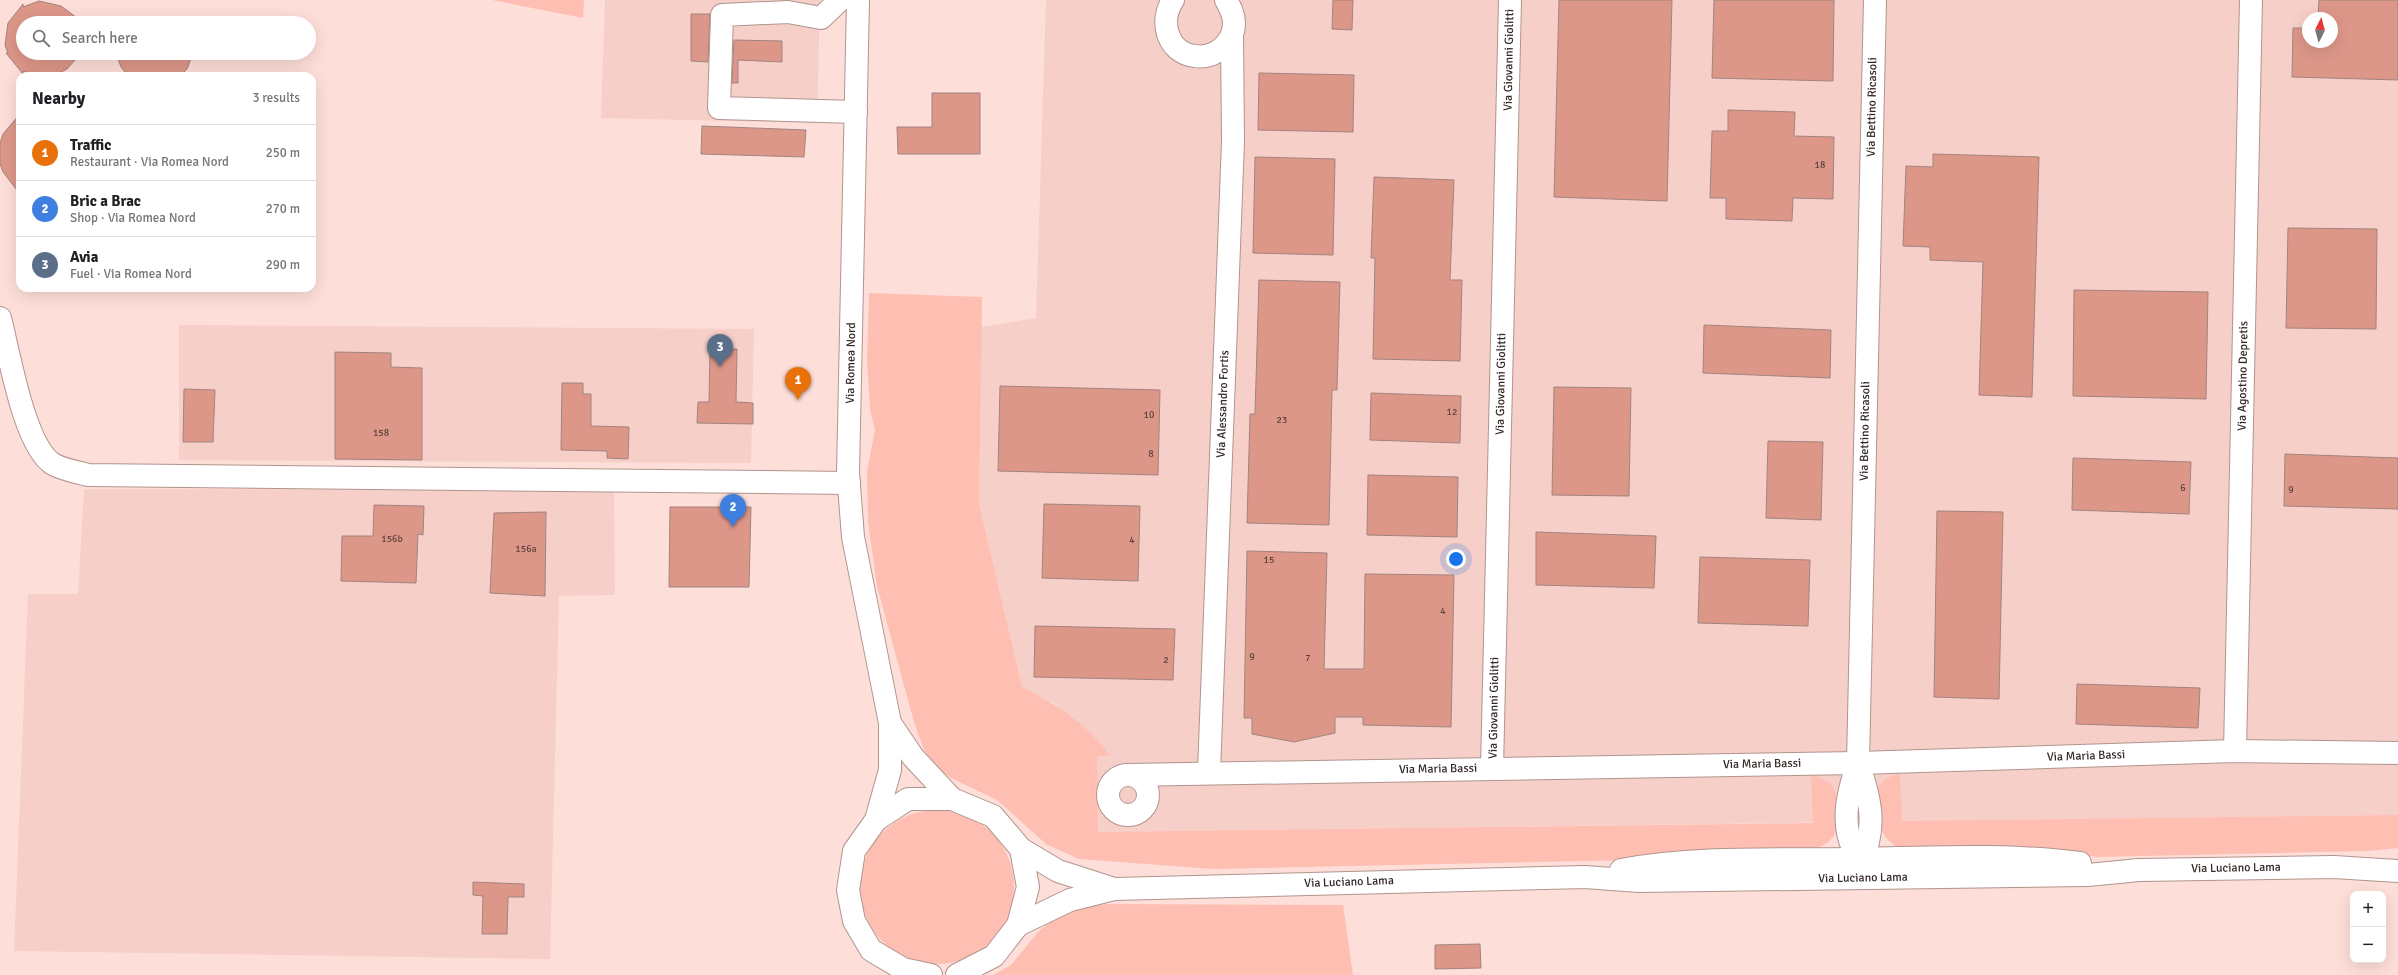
<!DOCTYPE html>
<html lang="en">
<head>
<meta charset="utf-8">
<style>
  body { margin:0; font-family:Signika,sans-serif; background:#f6f6f6; color:#202124 }
  .controls { position:absolute; right:12px; bottom:12px; display:grid; overflow:hidden; border-radius:8px; box-shadow:0 4px 16px #0002 }
  .controls button { width:36px; height:36px; display:grid; place-items:center; padding:0; border:0; border-bottom:1px solid #e0e0e0; background:#fff; color:#202124; font:20px sans-serif }
  .compass { position:absolute; left:2302px; top:12px; width:36px; height:36px; border-radius:50%; background:#fff; box-shadow:0 4px 16px #0002; rotate:6deg }
  .you { position:absolute; left:1456px; top:559px; width:14px; height:14px; margin:-10px; border:3px solid #fff; border-radius:50%; background:#1a73e8; box-shadow:0 0 0 6px #1a73e833 }
  .badge { display:grid; place-items:center; width:26px; height:26px; border-radius:50%; background:#215e75; color:#fff; font-size:13px; font-weight:700 }
  .pin { position:absolute; translate:-50% -33px; filter:drop-shadow(0 1px 2px #0008) }
  .pin::after { content:''; position:absolute; top:21px; width:14px; height:12px; background:inherit; clip-path:polygon(0 0,100% 0,50% 100%) }
  .list { margin:0; padding:0; list-style:none }
  h2 { display:flex; justify-content:space-between; align-items:center; height:52px; margin:0; padding:0 16px; font-size:17px }
  h2 small { font-size:13px; font-weight:400; color:#757577 }
  .list li { display:grid; grid-template-columns:26px 1fr auto; gap:12px; align-items:center; box-sizing:border-box; height:56px; padding:0 16px; border-top:1px solid #e0e0e0 }
  .list b { display:block; font-size:15px; white-space:nowrap }
  .list p { margin:0; font-size:13px; white-space:nowrap; color:#757577 }
  .list em { font-size:13px; font-style:normal; color:#757577 }
  .icon { flex:none; width:22px; height:22px; fill:none; stroke:currentColor; stroke-width:2; stroke-linecap:round; stroke-linejoin:round }
  .map { position:relative; flex:none; width:2398px; height:975px; overflow:hidden }
  .search { position:absolute; background:#fff; box-shadow:0 4px 16px #0002; left:16px; top:16px; width:300px; height:44px; display:flex; align-items:center; gap:10px; box-sizing:border-box; padding:0 14px; border-radius:22px; color:#757577; font-size:15px }
  .panel { position:absolute; background:#fff; box-shadow:0 4px 16px #0002; left:16px; top:72px; width:300px; height:220px; border-radius:12px }
  .map>svg:first-child { display:block }
</style>
</head>
<body>
<div class="map">
<svg width="2398" height="975" viewBox="0 0 2398 975">
  <rect width="100%" height="100%" fill="#feded8"/>
  <!-- built -->
  <g fill="#f6d0c8" fill-rule="evenodd">
    <polygon points="605,0 820,0 817,123 601,118"/>
    <path d="M1046,0H2398V815L1098,832L1056,705L1022,688L979,504L981,327L1036,318ZM2308,18H2332V42H2308Z"/>
    <polygon points="179,325 754,329 751,463 179,460"/>
    <polygon points="84,489 614,490 615,595 559,596 550,959 14,951 28,594 78,594"/>
  </g>
  <!-- green -->
  <g fill="#febeb2">
    <polygon points="492,0 584,0 583,18"/>
    <path d="M869,293L982,297L979,504L1022,687C1060,707 1083,721 1110,755L1097,756L1098,832L1813,823L1811,774C1818,777 1825,779 1830,784C1836,790 1837,797 1837,805C1841,831 1835,844 1808,851L1630,860L1214,869L1079,859L1046,844L997,800L951,778L937,768L924,750L914,722L877,586L868,521L867,471L875,430L870,409L867,360Z"/>
    <path d="M1900,773L1902,821L2398,815V848L2368,851L2098,857L2036,850L1899,848C1880,839 1867,805 1879,786C1884,778 1892,776 1900,773Z"/>
    <circle cx="937" cy="887" r="77"/>
    <polygon points="1105,904 1343,905 1353,975 993,975 1011,965 1038,932 1064,911"/>
  </g>
  <!-- building -->
  <g fill="#dd9789" stroke="#a0847e">
    <polygon points="1333,0 1353,0 1352,30 1332,29"/>
    <polygon points="1559,0 1672,0 1667,201 1554,197"/>
    <polygon points="1714,0 1834,0 1833,81 1712,78"/>
    <polygon points="2319,0 2398,0 2398,80 2292,77 2293,28 2308,28 2308,42 2332,42 2332,18 2318,18"/>
    <polygon points="39,1 61,6 84,23 23,23 23,53 81,53 67,69 55,75 36,76 23,71 23,74 6,53 8,53 5,45 8,23 23,4 23,7"/>
    <polygon points="691,14 710,14 708,62 691,61"/>
    <polygon points="734,40 782,41 782,62 738,60 738,83 732,83"/>
    <polygon points="116,53 193,53 187,69 180,76 128,76 121,67"/>
    <polygon points="1259,73 1354,75 1353,132 1258,130"/>
    <polygon points="932,93 980,93 980,154 898,154 897,127 932,127"/>
    <polygon points="1728,110 1795,112 1794,136 1834,137 1833,199 1793,198 1792,221 1726,219 1726,198 1710,198 1712,131 1728,131"/>
    <polygon points="20,114 20,194 3,172 0,164 0,143 3,134"/>
    <polygon points="702,126 806,130 804,157 701,154"/>
    <polygon points="1933,154 2039,157 2032,397 1979,395 1983,262 1930,260 1930,247 1903,246 1906,166 1933,167"/>
    <polygon points="1255,157 1335,159 1333,255 1253,253"/>
    <polygon points="1374,177 1454,180 1450,280 1462,280 1460,361 1373,359 1375,258 1371,258"/>
    <polygon points="2288,228 2377,229 2376,329 2286,328"/>
    <polygon points="1259,280 1340,282 1337,390 1332,390 1329,525 1247,523 1250,414 1255,414"/>
    <polygon points="2074,290 2208,292 2206,399 2073,396"/>
    <polygon points="1704,325 1831,330 1830,378 1703,373"/>
    <polygon points="710,349 737,349 736,402 753,403 753,424 697,423 698,402 709,402"/>
    <polygon points="335,352 391,353 391,367 422,368 422,460 335,459"/>
    <polygon points="562,383 583,383 583,394 591,394 591,426 629,427 628,459 607,458 607,451 561,450"/>
    <polygon points="1000,386 1160,390 1158,475 998,471"/>
    <polygon points="1554,387 1631,388 1629,496 1552,495"/>
    <polygon points="184,389 215,390 213,442 183,442"/>
    <polygon points="1371,393 1461,396 1460,443 1370,440"/>
    <polygon points="1768,441 1823,442 1821,520 1766,518"/>
    <polygon points="2285,454 2398,458 2398,509 2284,506"/>
    <polygon points="2073,458 2191,462 2189,514 2072,510"/>
    <polygon points="1368,475 1458,477 1457,537 1367,535"/>
    <polygon points="1044,504 1140,506 1138,581 1042,578"/>
    <polygon points="374,505 424,506 423,535 418,534 416,583 341,581 342,536 373,536"/>
    <polygon points="670,507 751,507 749,587 669,587"/>
    <polygon points="1937,511 2003,512 1999,699 1934,697"/>
    <polygon points="546,512 545,596 490,593 494,513"/>
    <polygon points="1536,532 1656,536 1654,588 1536,585"/>
    <polygon points="1247,551 1327,553 1324,669 1364,669 1365,574 1454,575 1451,727 1363,725 1363,717 1335,717 1335,733 1294,742 1252,734 1252,718 1244,718"/>
    <polygon points="1700,557 1810,560 1808,626 1698,623"/>
    <polygon points="1035,626 1175,629 1173,680 1034,677"/>
    <polygon points="2077,684 2200,688 2198,728 2076,724"/>
    <polygon points="473,882 524,884 524,897 508,897 507,934 482,934 483,896 473,895"/>
    <polygon points="1480,944 1481,968 1435,969 1435,945"/>
  </g>
  <g fill="none" stroke-linecap="round" stroke-linejoin="round">
    <!-- minor casing -->
    <g stroke="#b1948e" stroke-width="24">
      <g id="minor">
        <polyline points="840,0 821,18 788,12 722,15 719,108 856,112"/>
        <path d="M1173,0C1159,21 1167,53 1195,56C1215,59 1234,43 1234,23C1234,14 1230,7 1226,0"/>
        <path d="M0,318C9,352 24,446 53,464C63,470 78,472 88,475L849,483"/>
        <polyline points="2235,751 2251,0"/>
        <path d="M1858,763C1849,789 1840,821 1853,848C1856,855 1866,860 1872,865"/>
        <polyline points="1492,768 1510,0"/>
        <polyline points="1209,772 1233,141 1232,35"/>
        <circle cx="1128" cy="795" r="20"/>
        <polyline points="1127,775 1858,763 2235,751 2398,753"/>
        <polyline points="1021,849 1058,871 1114,889"/>
        <path d="M1621,870C1695,856 1773,860 1848,859C1925,858 2003,853 2080,863"/>
        <path d="M1837,870L1859,869C1877,829 1872,803 1858,763L1875,0"/>
        <polyline points="1018,925 1070,900 1114,889 1585,877 1639,881 2088,875 2139,870 2334,867 2398,871"/>
      </g>
    </g>
    <!-- major casing -->
    <g stroke="#b1948e" stroke-width="24">
      <g id="major">
        <polyline points="858,0 848,473 853,537 890,723 890,770 876,820"/>
        <polyline points="890,723 913,757 952,799"/>
        <polyline points="931,975 903,969 871,950 854,921 848,890 854,851 876,820 908,799 952,799 993,816 1021,849 1028,887 1018,925 994,956 957,975"/>
      </g>
    </g>
    <!-- minor -->
    <use href="#minor" stroke="#fff" stroke-width="22"/>
    <!-- major -->
    <use href="#major" stroke="#fff" stroke-width="22"/>
  </g>
  <g text-anchor="middle" dominant-baseline="central" stroke-width="3.5" stroke-linejoin="round" paint-order="stroke">
    <!-- number labels -->
    <g font-size="10" fill="#5e433e">
      <text x="1820" y="165">18</text>
      <text x="1452" y="412">12</text>
      <text x="1149" y="415">10</text>
      <text x="1282" y="420">23</text>
      <text x="381" y="433">158</text>
      <text x="1151" y="454">8</text>
      <text x="2183" y="488">6</text>
      <text x="2291" y="490">9</text>
      <text x="392" y="539">156b</text>
      <text x="1132" y="540">4</text>
      <text x="526" y="549">156a</text>
      <text x="1269" y="560">15</text>
      <text x="1443" y="611">4</text>
      <text x="1252" y="657">9</text>
      <text x="1308" y="658">7</text>
      <text x="1166" y="660">2</text>
    </g>
    <!-- street labels -->
    <g font-size="12" fill="#332725" stroke="#fff">
      <text transform="translate(1509 60) rotate(-89)">Via Giovanni Giolitti</text>
      <text transform="translate(1872 107) rotate(-89)">Via Bettino Ricasoli</text>
      <text transform="translate(851 363) rotate(-89)">Via Romea Nord</text>
      <text transform="translate(2243 376) rotate(-89)">Via Agostino Depretis</text>
      <text transform="translate(1501 384) rotate(-89)">Via Giovanni Giolitti</text>
      <text transform="translate(1223 404) rotate(-88)">Via Alessandro Fortis</text>
      <text transform="translate(1865 431) rotate(-89)">Via Bettino Ricasoli</text>
      <text transform="translate(1494 708) rotate(-89)">Via Giovanni Giolitti</text>
      <text transform="translate(2086 756) rotate(-2)">Via Maria Bassi</text>
      <text transform="translate(1762 764) rotate(-1)">Via Maria Bassi</text>
      <text transform="translate(1438 769) rotate(-1)">Via Maria Bassi</text>
      <text transform="translate(2236 868) rotate(-1)">Via Luciano Lama</text>
      <text transform="translate(1863 878) rotate(-1)">Via Luciano Lama</text>
      <text transform="translate(1349 882) rotate(-2)">Via Luciano Lama</text>
    </g>
  </g>
</svg>
<div class="controls">
<button>+</button>
<button>−</button>
</div>
<svg class="compass" viewBox="-18 -18 36 36"><path d="M0-13l5 13h-10z" fill="#e53935"/><path d="M0 13l5-13h-10z" fill="#757577"/></svg>
<div class="you"></div>
<div class="pin badge" style="left:798px;top:400px;background:#e8710a">1</div>
<div class="pin badge" style="left:733px;top:527px;background:#3f7fe0">2</div>
<div class="pin badge" style="left:720px;top:367px;background:#5c6f8a">3</div>
<div class="search"><svg class="icon" aria-label="search" viewBox="0 0 24 24"><circle cx="10" cy="10" r="6"/><path d="M15 15l6 6"/></svg>Search here</div>
<section class="panel">
<h2>Nearby<small>3 results</small></h2>
<ul class="list">
<li><span class="badge" style="background:#e8710a">1</span><div><b>Traffic</b><p>Restaurant · Via Romea Nord</p></div><em>250 m</em></li>
<li><span class="badge" style="background:#3f7fe0">2</span><div><b>Bric a Brac</b><p>Shop · Via Romea Nord</p></div><em>270 m</em></li>
<li><span class="badge" style="background:#5c6f8a">3</span><div><b>Avia</b><p>Fuel · Via Romea Nord</p></div><em>290 m</em></li>
</ul>
</section>
</div>
</body>
</html>
